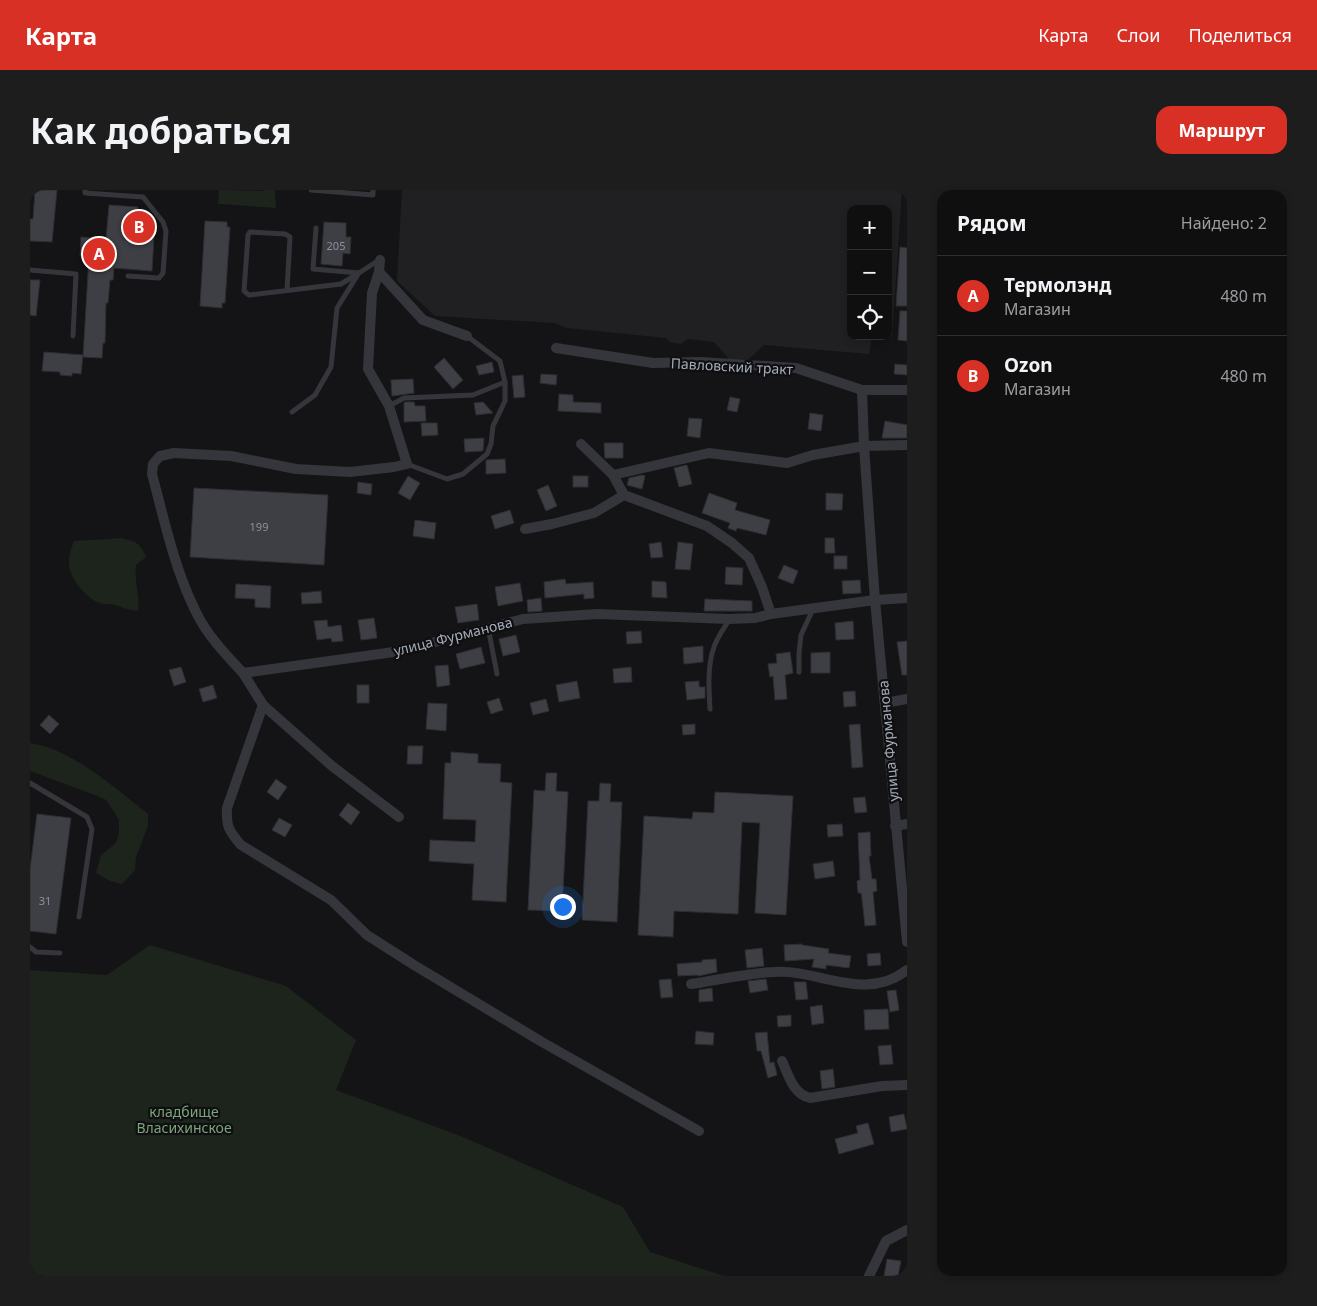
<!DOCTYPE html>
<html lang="ru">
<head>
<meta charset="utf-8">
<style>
  body { margin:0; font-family:"Noto Sans",sans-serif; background:#1d1d1e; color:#f1f3f6 }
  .controls { position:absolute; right:15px; top:15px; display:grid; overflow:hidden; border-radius:10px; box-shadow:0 2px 8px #0003 }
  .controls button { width:45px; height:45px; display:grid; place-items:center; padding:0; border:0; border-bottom:1px solid #2f2f30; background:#0f0f10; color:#f1f3f6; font:25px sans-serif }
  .you { position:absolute; left:532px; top:716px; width:18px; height:18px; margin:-12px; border:4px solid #fff; border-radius:50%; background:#1a73e8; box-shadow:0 0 0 8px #1a73e833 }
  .badge { display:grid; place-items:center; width:32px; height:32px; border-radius:50%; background:#d93025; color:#fff; font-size:16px; font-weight:700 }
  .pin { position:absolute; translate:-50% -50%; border:2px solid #fff; box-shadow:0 1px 5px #0006 }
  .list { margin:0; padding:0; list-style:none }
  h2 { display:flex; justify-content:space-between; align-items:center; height:65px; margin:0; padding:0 20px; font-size:21px }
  h2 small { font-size:16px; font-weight:400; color:#9b9c9f }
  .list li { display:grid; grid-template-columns:32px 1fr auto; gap:15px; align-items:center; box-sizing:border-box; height:80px; padding:0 20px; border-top:1px solid #2f2f30 }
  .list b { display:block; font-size:19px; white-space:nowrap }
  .list p { margin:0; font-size:16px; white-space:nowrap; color:#9b9c9f }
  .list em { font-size:16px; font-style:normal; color:#9b9c9f }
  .icon { flex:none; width:28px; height:28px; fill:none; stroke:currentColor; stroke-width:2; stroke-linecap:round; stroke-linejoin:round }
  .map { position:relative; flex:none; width:877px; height:1086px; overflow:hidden; border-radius:15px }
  header { display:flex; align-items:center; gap:30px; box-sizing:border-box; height:70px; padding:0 25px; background:#d93025; color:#fff }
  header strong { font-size:24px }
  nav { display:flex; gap:28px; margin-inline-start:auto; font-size:18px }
  .intro { display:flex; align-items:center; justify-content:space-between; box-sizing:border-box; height:120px; padding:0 30px }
  h1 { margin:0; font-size:35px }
  .button { padding:12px 22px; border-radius:15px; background:#d93025; color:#fff; font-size:18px; font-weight:700 }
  main { display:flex; gap:30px; padding:0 30px }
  aside { flex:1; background:#0f0f10; border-radius:15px; box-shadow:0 2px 8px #0003 }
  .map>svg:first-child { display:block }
</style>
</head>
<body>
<header>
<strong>Карта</strong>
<nav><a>Карта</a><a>Слои</a><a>Поделиться</a></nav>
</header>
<div class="intro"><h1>Как добраться</h1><a class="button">Маршрут</a></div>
<main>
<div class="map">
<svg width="877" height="1086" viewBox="0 0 877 1086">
  <rect width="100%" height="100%" fill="#141416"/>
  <!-- built -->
  <polygon fill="#202023" points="372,0 872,0 862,147 855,146 858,146 858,19 821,19 821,146 842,146 839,164 734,155 718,170 699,169 684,152 658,149 651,154 639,152 636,148 537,138 525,133 405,126 367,91"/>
  <!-- green -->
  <g fill="#1c241c">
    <polygon points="189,0 233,1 234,0 245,0 246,18 188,14"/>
    <path d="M92,348C106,352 111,353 116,367L106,375C104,391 110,405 108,421C98,420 94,418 85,415C80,413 75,415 70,413C61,410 57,405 51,399C37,382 36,371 44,351Z"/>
    <path d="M0,553C42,559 85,598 118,624V636L106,667L105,680L92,694L80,691L66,683L71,665L86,653L89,642V630L83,620L76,610L65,605L0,581Z"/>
    <polygon points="120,755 256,796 326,850 306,900 433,947 593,1017 620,1062 694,1086 0,1086 0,780 77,785"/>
  </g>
  <!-- building -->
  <g fill="#3e3f44" stroke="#2e2e32">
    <polygon points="5,0 27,0 22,52 0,51 0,29 3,29"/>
    <polygon points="79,15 108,17 106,45 124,47 122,81 84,78 83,90 80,90 78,113 76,113 75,153 73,153 72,168 53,167 59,67 50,66 51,47 76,49"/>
    <polygon points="175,31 197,32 197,37 200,37 195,113 192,113 192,118 170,116"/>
    <polygon points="294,32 316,33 316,47 321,47 320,64 313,63 312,76 291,74"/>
    <polygon points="870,57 877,58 877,116 866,116"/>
    <polygon points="0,90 10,90 6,126 0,125"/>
    <polygon points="870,121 877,121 877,151 868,150"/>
    <polygon points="14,162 53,165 51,184 42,183 42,186 30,185 30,182 12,181"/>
    <polygon points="414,168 433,190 423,199 404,177"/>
    <polygon points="462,172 464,182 449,185 446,176"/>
    <polygon points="865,174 877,175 877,185 864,184"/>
    <polygon points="511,184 527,185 526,195 510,193"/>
    <polygon points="493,185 495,207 484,208 482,186"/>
    <polygon points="383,189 384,203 362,206 361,190"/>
    <polygon points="529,204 543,205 543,212 571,213 571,223 528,221"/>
    <polygon points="700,207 710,209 707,222 697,220"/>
    <polygon points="375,212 384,212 385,216 395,216 396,231 374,232 374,213"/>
    <polygon points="453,212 463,223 446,225 444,213"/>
    <polygon points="780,223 793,225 791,241 778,239"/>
    <polygon points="659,228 672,229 670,248 657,246"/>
    <polygon points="855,231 877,235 877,248 852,248"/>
    <polygon points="391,233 407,233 408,245 392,246"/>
    <polygon points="454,248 453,261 435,262 434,249"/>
    <polygon points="574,253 593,253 593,268 575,268"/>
    <polygon points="475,269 476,283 456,284 456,270"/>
    <polygon points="657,275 662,294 649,297 644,278"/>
    <polygon points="612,285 615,286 612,299 597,295 599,288"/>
    <polygon points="378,286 390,293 380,310 368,303"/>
    <rect x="543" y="286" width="15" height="11"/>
    <polygon points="328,292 342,294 341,305 327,303"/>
    <polygon points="518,295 527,316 516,321 507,300"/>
    <polygon points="164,298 298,305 294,375 160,367"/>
    <polygon points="679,303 707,313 705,320 740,330 736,345 707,338 706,341 698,338 700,333 672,323"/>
    <polygon points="796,303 813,304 812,320 796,320"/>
    <polygon points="480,320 484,333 465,339 461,326"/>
    <polygon points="385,330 406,333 404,349 383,346"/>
    <polygon points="795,348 804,348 805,363 795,363"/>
    <polygon points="631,352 633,367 621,368 619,354"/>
    <polygon points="648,352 663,354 660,380 645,379"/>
    <rect x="804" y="366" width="13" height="13"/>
    <polygon points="754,375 768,381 763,394 748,388"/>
    <polygon points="696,377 713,378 712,395 695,394"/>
    <polygon points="535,389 536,394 563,392 564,408 554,409 554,404 515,408 514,392"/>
    <polygon points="830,390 831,403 813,404 812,391"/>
    <polygon points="622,391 636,392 637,408 622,407"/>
    <polygon points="490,393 493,411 468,416 465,397"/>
    <polygon points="206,394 241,396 240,418 225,417 225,409 205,408"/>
    <polygon points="291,401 292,413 272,414 271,403"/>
    <polygon points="511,408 512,421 498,422 497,410"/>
    <polygon points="675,409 722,411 722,421 674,421"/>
    <polygon points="447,414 449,430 428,433 425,417"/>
    <polygon points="344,428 347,448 331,450 328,430"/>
    <polygon points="297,430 298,437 311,435 313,451 302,452 301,448 287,450 284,431"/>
    <polygon points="823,431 824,449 806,450 805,433"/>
    <polygon points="611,441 612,453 597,454 596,442"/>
    <polygon points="486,445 490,462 473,466 469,449"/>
    <polygon points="877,451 877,485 872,485 867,452"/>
    <polygon points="673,456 673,472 654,474 653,458"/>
    <polygon points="451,457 455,473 430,479 426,464"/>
    <polygon points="760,462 763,483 755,485 757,509 745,510 743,486 740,487 738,474 747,473 746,464"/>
    <polygon points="800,462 800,483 781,483 781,463"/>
    <polygon points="418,475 420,495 407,497 405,476"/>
    <polygon points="151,477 156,492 144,496 139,480"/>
    <polygon points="601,477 602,492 584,493 583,479"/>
    <polygon points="547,491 550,508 529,512 526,495"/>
    <polygon points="669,491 669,497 675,497 675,508 657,510 655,492"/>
    <polygon points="183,495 187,508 173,512 169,499"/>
    <rect x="327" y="495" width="12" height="18"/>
    <polygon points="825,501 826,516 814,517 813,502"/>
    <polygon points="469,508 473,520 461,524 457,512"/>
    <polygon points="516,509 519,521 503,525 500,513"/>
    <polygon points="398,513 417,514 416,541 396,539"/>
    <polygon points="19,525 29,534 20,544 10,535"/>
    <polygon points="665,534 665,544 653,545 652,535"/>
    <polygon points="830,534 833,577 822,578 819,535"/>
    <polygon points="378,556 393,556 392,574 377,574"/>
    <polygon points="421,562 448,564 448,573 471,574 470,592 482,593 476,712 442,710 444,674 399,671 400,650 445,652 446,630 413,629 415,573 421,573"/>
    <polygon points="516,583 527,583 526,601 538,602 532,721 498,720 504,600 515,601"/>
    <polygon points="246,589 257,597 248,610 237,602"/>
    <polygon points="570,593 581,594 580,612 592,612 587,732 552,730 558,611 569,611"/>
    <polygon points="685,602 763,606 756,725 725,723 730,633 712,632 708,724 644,721 643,747 608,745 614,626 662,629 663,622 684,623"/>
    <polygon points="835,607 837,622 825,623 823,608"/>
    <polygon points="318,613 330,622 321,635 309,625"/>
    <polygon points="7,624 41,628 26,744 0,741 0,679"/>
    <polygon points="249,628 262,635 255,647 242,640"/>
    <polygon points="812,634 813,646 798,647 797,635"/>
    <polygon points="840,642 841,666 839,666 842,689 846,689 847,701 843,702 846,735 835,736 832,709 831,703 828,703 827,691 830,690 828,643"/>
    <polygon points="803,671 805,686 785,689 783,674"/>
    <polygon points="772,754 772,755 799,759 798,763 821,766 819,778 796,775 796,779 782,777 784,769 755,771 754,755"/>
    <polygon points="732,758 734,776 717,778 715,760"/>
    <polygon points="850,763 851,775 838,776 837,764"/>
    <polygon points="686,769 687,782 668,786 667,785 648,786 647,774 672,772 672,770"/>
    <polygon points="641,789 643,807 631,808 629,790"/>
    <polygon points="736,789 738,800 720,803 718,791"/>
    <polygon points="764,792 776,792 778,809 766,810"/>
    <polygon points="682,798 683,811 669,812 669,800"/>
    <polygon points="866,800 869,820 860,822 857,801"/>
    <polygon points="792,815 794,833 782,835 780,817"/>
    <polygon points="858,819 859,839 835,840 834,820"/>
    <polygon points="761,825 761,836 748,837 747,826"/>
    <polygon points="666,841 684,843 683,855 665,854"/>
    <polygon points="737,842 740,873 744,872 747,885 738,888 731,861 727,861 725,843"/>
    <polygon points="861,855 863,874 850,875 848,856"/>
    <polygon points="803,879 805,897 792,899 790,881"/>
    <polygon points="874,924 877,939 861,942 859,927"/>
    <polygon points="838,933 844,954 809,964 805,949 828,943 826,936"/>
    <polygon points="857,1069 871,1071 868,1086 854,1086"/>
  </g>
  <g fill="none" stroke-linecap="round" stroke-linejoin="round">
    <!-- lane -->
    <g stroke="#35363b" stroke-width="5">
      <polyline points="55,0 55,3 113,7 133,32 136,41 133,83 129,88 98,86"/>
      <polyline points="281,0 343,5 343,0"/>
      <polyline points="286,38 283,79 329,83 349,70"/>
      <polyline points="0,80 46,84 43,146"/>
      <polyline points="257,100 260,47 255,44 220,42 218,45 214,101 219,105 311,94 329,83"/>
      <polyline points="359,216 374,208 443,205 475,192"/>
      <polyline points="262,222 285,205 301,177 307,118 327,86"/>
      <polyline points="377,274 417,289 433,284 457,264 461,254 463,236 475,211 475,192 470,171 437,146"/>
      <polyline points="458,437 467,484"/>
      <polyline points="769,482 769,463 771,445 783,419"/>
      <path d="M680,519C679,499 677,477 684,457C687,448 694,438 699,430"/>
      <polyline points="0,593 57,627 62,639 49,727"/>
      <polyline points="0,757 6,762 30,763"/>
    </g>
    <!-- street -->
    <g stroke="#35363b" stroke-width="10">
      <polyline points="349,82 393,130 437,146"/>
      <polyline points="526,158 623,173 670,172 766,178 832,200 877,200"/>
      <polyline points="832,200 834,256 845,410 877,752"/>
      <polyline points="551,254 583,285 679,263 757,273 783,265 834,256 877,255"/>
      <polyline points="583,285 594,305 677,336 702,353 719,368 732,397 741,424"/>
      <polyline points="495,339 522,334 564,323 594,305"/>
      <path d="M213,483C195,464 176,444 165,420C144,377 134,329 122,284L123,274L130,266L144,263L201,266L266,279L320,282L364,277L377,274L359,216L338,179L342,103L349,82L350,70"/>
      <polyline points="855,513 877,509"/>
      <path d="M233,515L197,618C196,637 199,641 211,655L301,710L337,745L384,775L512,852L669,941"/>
      <polyline points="369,627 302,576 233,515 213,483 371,461 493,429 567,424 699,429 725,428 741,424 845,410 877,408"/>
      <polyline points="865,636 877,634"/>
      <path d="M661,794C689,790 717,783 744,782C790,779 835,813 877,780"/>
      <path d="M752,871C759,886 763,904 780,908L852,896L877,895"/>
      <polyline points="839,1086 856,1051 877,1040"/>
    </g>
  </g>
  <g text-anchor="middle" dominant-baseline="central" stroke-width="4.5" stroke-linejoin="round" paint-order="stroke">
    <!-- number labels -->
    <g font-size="11" fill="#8b919b">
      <text x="306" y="55">205</text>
      <text x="229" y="336">199</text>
      <text x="15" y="710">31</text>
    </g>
    <!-- street labels -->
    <g font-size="14" fill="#a5acb8" stroke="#0f0f11">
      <text transform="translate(702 176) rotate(3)">Павловский тракт</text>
      <text transform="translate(423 446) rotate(-14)">улица Фурманова</text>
      <text transform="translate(858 551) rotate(-95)">улица Фурманова</text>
    </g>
    <!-- park labels -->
    <g font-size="14" fill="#7ca47a" stroke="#0f0f11">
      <text x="154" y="921">кладбище<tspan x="154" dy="16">Власихинское</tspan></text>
    </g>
  </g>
</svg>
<div class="controls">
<button>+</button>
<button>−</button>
<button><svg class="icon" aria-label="locate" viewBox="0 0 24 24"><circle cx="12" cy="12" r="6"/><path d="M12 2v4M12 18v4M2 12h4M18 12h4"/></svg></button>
</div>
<div class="you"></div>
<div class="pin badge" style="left:69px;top:64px">A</div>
<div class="pin badge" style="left:109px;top:37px">B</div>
</div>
<aside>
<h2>Рядом<small>Найдено: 2</small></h2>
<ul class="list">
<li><span class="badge">A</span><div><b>Термолэнд</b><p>Магазин</p></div><em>480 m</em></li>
<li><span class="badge">B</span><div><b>Ozon</b><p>Магазин</p></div><em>480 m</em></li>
</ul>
</aside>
</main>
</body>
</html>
